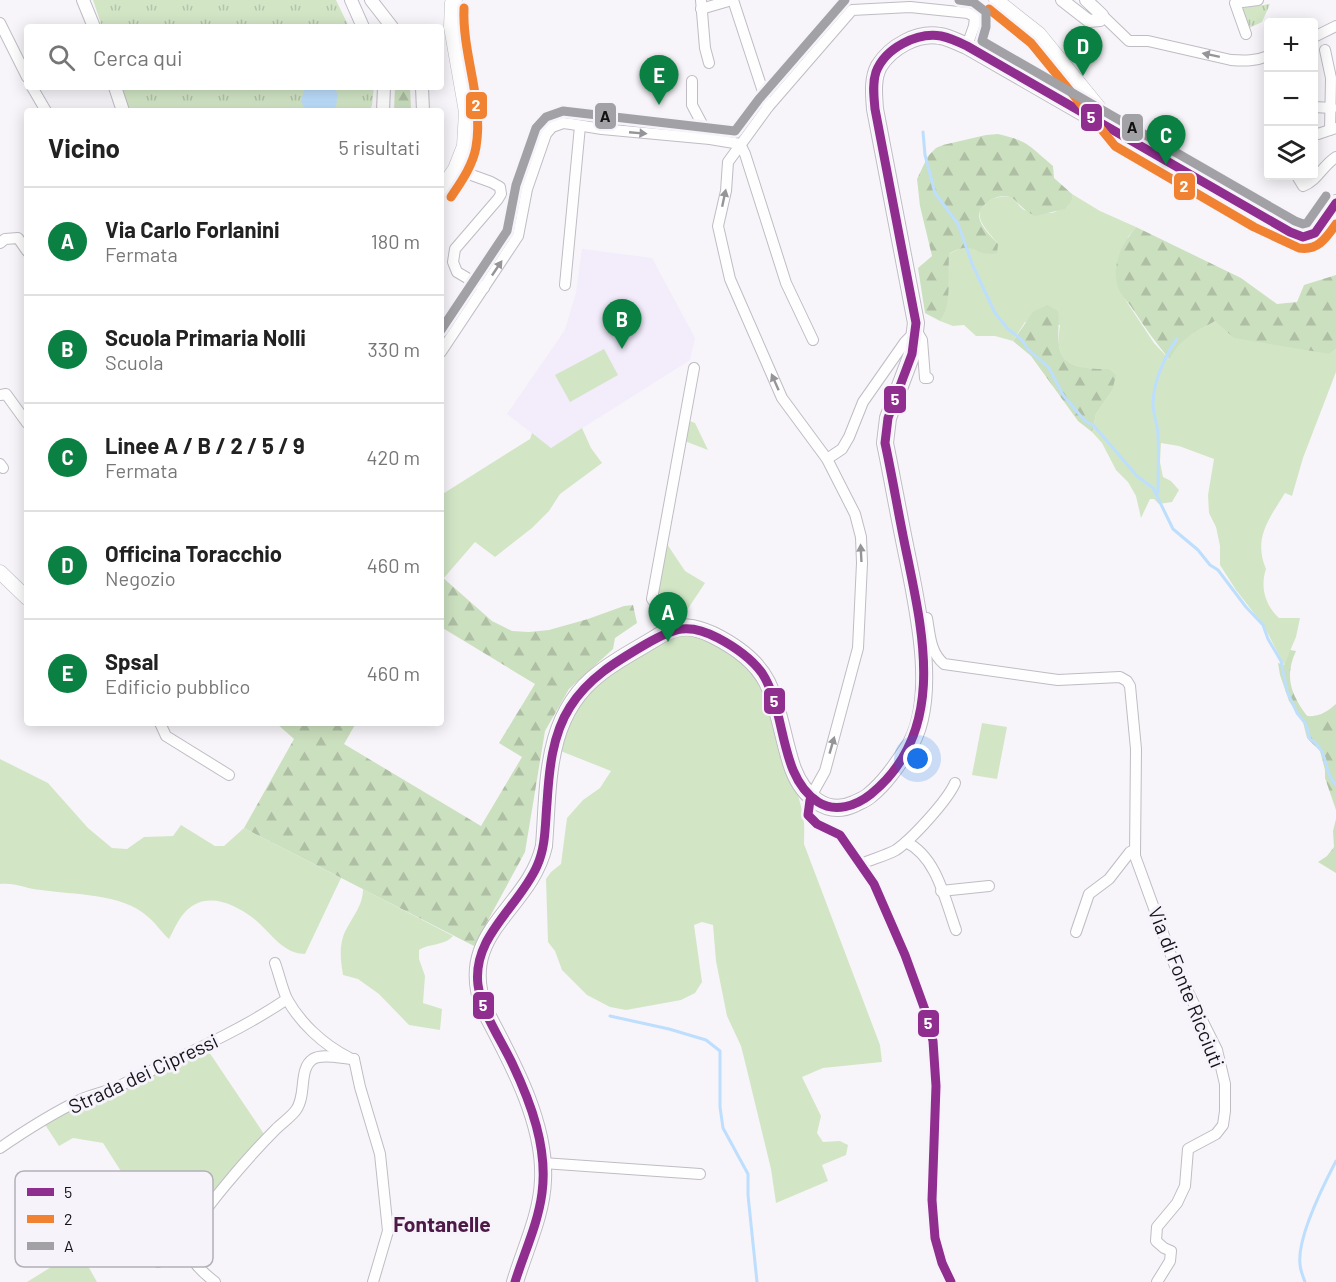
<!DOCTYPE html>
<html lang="it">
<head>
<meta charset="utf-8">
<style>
  body { margin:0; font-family:Barlow,sans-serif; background:#f2f2f2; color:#222 }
  .controls { position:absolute; right:18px; top:18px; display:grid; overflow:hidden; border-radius:6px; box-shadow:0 3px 15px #0003 }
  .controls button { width:54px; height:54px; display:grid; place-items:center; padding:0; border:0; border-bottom:2px solid #e0e0e0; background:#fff; color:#222; font:30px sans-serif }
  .you { position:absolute; left:918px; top:759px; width:21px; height:21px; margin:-15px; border:4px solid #fff; border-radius:50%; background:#1a73e8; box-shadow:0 0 0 9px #1a73e833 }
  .badge { display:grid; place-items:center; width:39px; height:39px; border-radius:50%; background:#0b8043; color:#fff; font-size:20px; font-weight:700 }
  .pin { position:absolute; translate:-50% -50px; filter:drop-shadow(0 2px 3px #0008) }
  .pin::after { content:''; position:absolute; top:32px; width:21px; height:18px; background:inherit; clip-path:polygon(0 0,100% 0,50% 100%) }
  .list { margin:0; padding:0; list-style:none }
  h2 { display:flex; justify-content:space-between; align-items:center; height:78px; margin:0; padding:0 24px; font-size:26px }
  h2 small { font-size:20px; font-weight:400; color:#767676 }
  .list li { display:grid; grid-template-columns:39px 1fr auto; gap:18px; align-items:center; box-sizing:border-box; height:108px; padding:0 24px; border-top:2px solid #e0e0e0 }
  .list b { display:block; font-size:22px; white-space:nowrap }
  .list p { margin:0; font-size:20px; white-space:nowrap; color:#767676 }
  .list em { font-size:20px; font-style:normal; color:#767676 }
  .icon { flex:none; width:33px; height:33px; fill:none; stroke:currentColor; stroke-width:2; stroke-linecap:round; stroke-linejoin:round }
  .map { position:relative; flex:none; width:1336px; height:1282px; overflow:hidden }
  .search { position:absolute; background:#fff; box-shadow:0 3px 15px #0003; left:24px; top:24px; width:420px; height:66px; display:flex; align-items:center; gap:15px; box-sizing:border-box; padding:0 21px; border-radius:6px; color:#767676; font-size:22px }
  .panel { position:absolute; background:#fff; box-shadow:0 3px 15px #0003; left:24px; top:108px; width:420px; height:618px; border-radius:6px }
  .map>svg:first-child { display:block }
</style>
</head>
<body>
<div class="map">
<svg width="1336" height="1282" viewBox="0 0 1336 1282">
  <defs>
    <pattern id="forest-firs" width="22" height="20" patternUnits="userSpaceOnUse" patternTransform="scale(1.5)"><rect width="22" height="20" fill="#cbe0bf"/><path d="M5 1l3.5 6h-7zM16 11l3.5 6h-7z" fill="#aebfa4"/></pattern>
    <pattern id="park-tufts" width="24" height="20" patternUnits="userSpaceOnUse" patternTransform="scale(1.5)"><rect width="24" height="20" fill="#d2e6c6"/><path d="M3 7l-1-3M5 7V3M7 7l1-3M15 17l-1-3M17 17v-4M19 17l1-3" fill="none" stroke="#b4c4aa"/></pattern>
  </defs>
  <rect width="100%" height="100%" fill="#f7f5f9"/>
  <!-- built -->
  <polygon fill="#f2ecfb" points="582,249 652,258 695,338 690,360 551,448 507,414 565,330 576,293"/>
  <!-- green -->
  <g fill="#d2e6c6">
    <path d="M1072,194L1100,211L1136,227L1128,237L1121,293L1154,343L1170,360L1175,347L1185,338L1215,321L1330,354L1336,349V372L1303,458L1292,496L1285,493C1269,519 1253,538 1266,569C1260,587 1265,605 1279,618H1300L1296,637L1284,665L1264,626L1236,590L1220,565V546L1216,527L1209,513L1208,495L1214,459L1179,446L1161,443L1160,462L1163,477L1171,481L1179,490L1172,502L1159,504L1154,499H1150L1141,518L1136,496L1128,482L1116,470L1102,443L1092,432L1096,414L1112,391L1100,369C1084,370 1060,365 1059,345C1058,339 1059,332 1060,325L1025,322L1013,341L995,336H976L964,325L953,326L940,321C951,309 948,270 949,254C960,248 966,245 977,251L998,244C987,230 966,213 992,199C997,197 1005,195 1010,197C1016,199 1019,207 1024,210C1030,212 1042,213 1048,213C1057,214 1065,205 1072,200Z"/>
    <polygon points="604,349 618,375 570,402 555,375"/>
    <polygon points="687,420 695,423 708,450 682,440"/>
    <polygon points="582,428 591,448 602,463 560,494 549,511 532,528 495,557 475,542 443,579 441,576 441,495 530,439 532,433 551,448"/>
    <polygon points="665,541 685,571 705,583 687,610 656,591"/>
    <path d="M686,630C711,639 733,651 751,672C763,685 801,796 803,816C805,825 804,835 804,844L880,1045L882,1062L823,1068L802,1077L821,1116L817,1133L823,1142L840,1141L848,1145L846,1155L822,1165L828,1181L776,1203L771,1169L746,1066L741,1046L727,1016L716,961L713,925L702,922L694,925L702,982L695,993L681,1000L626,1010L610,1007L587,995L562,970L555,951L548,942L546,879L551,872L561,864L567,818L583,800L600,788L611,771L558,750L573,706L607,674Z"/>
    <polygon points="982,723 1007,727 997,779 972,775"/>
    <path d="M0,759L48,783L88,828L112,848L127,849L144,837L173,836L181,825L215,846H224L244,828L341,878L305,954C301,954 295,953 291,951C276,944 266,928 253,918C233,903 206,891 186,911C178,919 174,930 169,939C161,932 155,922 147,916C122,893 72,895 41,890C27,889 14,882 0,884Z"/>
    <path d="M363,889L453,936C444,946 430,943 419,950V959L425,976L423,1003L442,1009L440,1030L409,1025L379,994L358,979L343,975C341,962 339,950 343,937C349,920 363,908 363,889Z"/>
    <polygon points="205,1046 266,1137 218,1191 207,1187 185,1203 152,1220 103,1143 73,1138 59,1146 44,1123"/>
    <polygon points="79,1250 97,1282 27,1282 77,1251"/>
  </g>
  <!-- forest -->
  <g fill="url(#forest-firs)">
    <polygon points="395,87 410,87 411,111 394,111"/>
    <path d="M998,134C1029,141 1030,147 1053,166L1054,178L1072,194V200L1065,209L1035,216C1031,214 1026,211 1023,208C1019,205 1016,200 1012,198C1001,191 979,203 979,216C980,227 992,237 998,244L997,253C974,258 974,239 949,254C948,272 952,308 940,321L925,313L918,268L932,256L920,206L917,179L928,156L936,148L943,145L986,135Z"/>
    <path d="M1136,227L1241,278L1277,304L1297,302L1304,285L1336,275V349L1330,354L1234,338L1215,321C1195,333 1179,338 1170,360C1157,344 1145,328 1134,311C1130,304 1124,299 1120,292C1109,269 1121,245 1136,227Z"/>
    <path d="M1047,305L1058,311C1060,322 1057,334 1059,345C1061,370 1092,369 1109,369L1116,375L1112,391L1096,414L1092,432L1078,421L1031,356L1013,341L1033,312Z"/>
    <polygon points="441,576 492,621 512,631 529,632 549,630 588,619 624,606 633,605 637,623 615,638 613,649 569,689 545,731 525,852 474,946 244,828 294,739 276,723 356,723 344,744 481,826 522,757 499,743 535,684 441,627"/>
    <path d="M1290,650L1296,651C1284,677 1291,694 1307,716C1319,717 1327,712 1336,704V810L1325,778V770L1320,751L1307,738L1303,722L1289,701L1280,675L1278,663L1284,665Z"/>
    <polygon points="1336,819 1336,873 1318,862 1327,856 1334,847 1333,831"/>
  </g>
  <!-- park -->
  <g fill="url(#park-tufts)">
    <polygon points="93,0 336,0 349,27 102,27"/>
    <polygon points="1270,4 1262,22 1247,29 1242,8"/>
    <polygon points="121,87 374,87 372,105 370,111 129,111"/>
  </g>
  <!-- water -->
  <polygon fill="#bddefd" points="305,87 334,87 338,95 335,110 306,111 301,101"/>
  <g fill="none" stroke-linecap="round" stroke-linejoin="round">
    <!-- stream -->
    <g stroke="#bddefd" stroke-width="3">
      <path d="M923,132L925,155L935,193L958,224L973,266L995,313L1008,329L1021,339L1028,349L1049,368L1063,395L1085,421L1094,426L1137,476L1153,488L1173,529L1198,550L1210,565L1218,570L1246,607L1263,625L1268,639L1281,661L1287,691L1297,713L1306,724L1310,739C1331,753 1322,771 1336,785"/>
      <path d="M1158,493C1158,475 1159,454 1158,436C1158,425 1153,415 1153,404C1153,383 1165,355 1177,339"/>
      <polyline points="610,1016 669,1029 706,1040 720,1051 720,1107 723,1128 748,1174 748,1195 757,1282"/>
      <path d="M1305,1282C1303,1276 1300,1270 1300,1264C1297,1238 1324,1184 1336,1161"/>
    </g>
    <!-- minor casing -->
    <g stroke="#bfbcc4" stroke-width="12">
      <g id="minor">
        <polyline points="701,0 705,48 709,63"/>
        <polyline points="733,0 768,107"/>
        <polyline points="701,9 732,0"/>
        <path d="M1102,15L1129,41H1148L1231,60C1245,61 1256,61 1268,56"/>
        <polyline points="0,23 27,77"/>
        <polyline points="1246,34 1235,3 1258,0"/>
        <polyline points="1314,37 1336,26"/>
        <polyline points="1325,50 1331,78 1330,130"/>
        <polyline points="692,81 692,105 710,139"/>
        <polyline points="32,87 46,111"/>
        <polyline points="1314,107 1332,108"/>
        <polyline points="1314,132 1318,134 1336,128"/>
        <polyline points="740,144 745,154 786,283 813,340"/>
        <polyline points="455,169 491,182 500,187 501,194 498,199 455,249 453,262 457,272 484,288"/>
        <path d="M1297,176L1303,186C1318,180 1323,165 1336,157"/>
        <polyline points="0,243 5,239 18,238 27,251"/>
        <polyline points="565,285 580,126"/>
        <polyline points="915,328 922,340 925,378 928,378"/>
        <polyline points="441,352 518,236 527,189 546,134 552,127 563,123 571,124 602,129 710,139 740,144"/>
        <polyline points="0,395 6,394 27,423"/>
        <polyline points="827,459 842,449 849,437 863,402 905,342 914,333"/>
        <polyline points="0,464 3,468"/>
        <path d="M927,618C930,635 930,652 944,664L1058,680L1120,677L1127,681L1130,686L1136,749L1135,856L1175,966L1217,1050L1225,1084V1111L1223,1125L1216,1134L1188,1149L1185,1186L1177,1203L1157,1227L1156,1241L1164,1248L1171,1251L1170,1261L1157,1282"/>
        <polyline points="673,628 652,599 694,368"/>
        <polyline points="160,723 166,736 229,775"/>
        <path d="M906,842C937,857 945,900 956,930"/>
        <path d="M861,864C872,859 885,856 896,850C912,839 947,801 955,783"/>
        <polyline points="941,891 989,886"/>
        <polyline points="1076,932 1089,894 1109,879 1130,852 1134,850"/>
        <path d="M275,963C279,974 282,988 287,999C300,1023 324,1045 348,1057"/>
        <polyline points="354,1059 360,1087 380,1154 388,1231 373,1282"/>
        <path d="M0,1148C26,1130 53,1113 82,1099C93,1094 106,1092 117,1087C174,1059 234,1035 287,999"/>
        <polyline points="543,1163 700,1174"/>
        <polyline points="158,1262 179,1252 188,1243"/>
        <path d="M215,1282C202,1272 187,1259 189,1241C191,1220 258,1147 276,1129C282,1123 291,1117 296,1110C307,1095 298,1069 313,1059C323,1053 343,1059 354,1059"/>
        <polyline points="951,1282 942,1263 935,1238 932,1200 936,1086 933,1041 925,1010 905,955 874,884 840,835 817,824 808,815 810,798 825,771 858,648 862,563 861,537 855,514 827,459 782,398 730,279 718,226 726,191 728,162 768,107 852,10 910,7 968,13 975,17 974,26 967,46"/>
      </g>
    </g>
    <!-- tertiary casing -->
    <g stroke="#bfbcc4" stroke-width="14">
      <g id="tertiary">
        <polyline points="83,0 94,27"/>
        <polyline points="351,0 363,27"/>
        <polyline points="371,0 392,27"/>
        <polyline points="1062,0 1089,21 1100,20 1102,15 1086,0"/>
        <polyline points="115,87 123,111"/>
        <polyline points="422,87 423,111"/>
        <polyline points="383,111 384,87"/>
      </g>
    </g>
    <!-- secondary casing -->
    <g stroke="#bfbcc4" stroke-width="15">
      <g id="secondary">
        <polyline points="996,0 1039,34 1117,130"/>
        <polyline points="441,190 455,169 464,146 466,112 451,27 452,3 455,0"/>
        <polyline points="0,572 27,598"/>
      </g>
    </g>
    <!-- primary casing -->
    <g stroke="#bfbcc4" stroke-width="18">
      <path id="primary" d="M515,1282C525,1249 542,1214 543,1180C546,1123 511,1060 485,1011C454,932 529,911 544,846C549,783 544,715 600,673C619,658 642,647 662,634C681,624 694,626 713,635C735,646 756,660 767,682C780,709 783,741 793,769C803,795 826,817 854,804C860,801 866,799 870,795C885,783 897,765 907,750C941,701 916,600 905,545C898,511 892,477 885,443L888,418L912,354L916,323L875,109C874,95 872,79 879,66C891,47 917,32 940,36C949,37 959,43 967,46L1290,232L1303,237L1315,233L1336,203"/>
    </g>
    <!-- minor -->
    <use href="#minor" stroke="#fefefe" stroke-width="10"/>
    <!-- tertiary -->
    <use href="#tertiary" stroke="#fefefe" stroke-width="12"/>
    <!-- secondary -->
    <use href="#secondary" stroke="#fefefe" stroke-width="14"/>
    <!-- primary -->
    <use href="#primary" stroke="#fefefe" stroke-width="16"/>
    <!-- bus-1 casing -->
    <g stroke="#f6f4fa" stroke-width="14">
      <g id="bus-1">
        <polyline points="810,800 808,815 817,824 840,835 874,884 905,955 925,1010 933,1041 936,1086 932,1200 935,1238 942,1263 951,1282"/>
        <path d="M515,1282C524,1253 538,1224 542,1193C548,1148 531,1103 512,1063C500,1038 482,1013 478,985C472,936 519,907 537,866C546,846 545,825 547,803C549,771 552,735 570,707C588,678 617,661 646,644C674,628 688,622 718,638C735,647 751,658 762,673C787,711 778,776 818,802C835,813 856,806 871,794C946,733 924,637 907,555C899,518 893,480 885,443L888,418L912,354L916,323L875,109C874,97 872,84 876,72C885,48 917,32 941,36C950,38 959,42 967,46L1290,232L1303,237L1315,233L1336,203"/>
      </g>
    </g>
    <!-- bus-2 casing -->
    <g stroke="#f6f4fa" stroke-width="14">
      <g id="bus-2">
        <path d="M989,9L1031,43L1115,146L1254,227L1299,248C1318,251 1326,238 1336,224"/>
        <path d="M451,197C461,182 473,165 476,147C484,100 462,55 464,8"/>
      </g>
    </g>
    <!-- bus-3 casing -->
    <g stroke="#f6f4fa" stroke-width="14">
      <g id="bus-3">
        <polyline points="959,0 973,2 986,12 986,27 982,41 1295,221 1303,224 1307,223 1326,196"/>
        <polyline points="441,330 507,231 516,185 536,128 546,117 563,111 735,131 759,99 845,0"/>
      </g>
    </g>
    <!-- bus-1 -->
    <use href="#bus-1" stroke="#902e8f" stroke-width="9"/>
    <!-- bus-2 -->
    <use href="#bus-2" stroke="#f18232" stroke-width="9"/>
    <!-- bus-3 -->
    <use href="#bus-3" stroke="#a2a1a5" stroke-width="9"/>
  </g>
  <!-- one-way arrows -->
  <defs><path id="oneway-solid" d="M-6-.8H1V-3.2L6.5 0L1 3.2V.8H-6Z" transform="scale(1.5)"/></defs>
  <g fill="#969499">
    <use href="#oneway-solid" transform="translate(1211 55) rotate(-168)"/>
    <use href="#oneway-solid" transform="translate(638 133) rotate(5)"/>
    <use href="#oneway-solid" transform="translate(724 198) rotate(-78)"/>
    <use href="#oneway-solid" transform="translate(497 268) rotate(-56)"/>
    <use href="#oneway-solid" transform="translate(775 382) rotate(-114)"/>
    <use href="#oneway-solid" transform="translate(861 553) rotate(-93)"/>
    <use href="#oneway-solid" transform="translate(832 745) rotate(-74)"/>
  </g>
  <g text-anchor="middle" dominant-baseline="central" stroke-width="6" stroke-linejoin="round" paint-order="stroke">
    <!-- street labels -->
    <g font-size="20" fill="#17131d" stroke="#f6f4fa">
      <text transform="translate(1187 987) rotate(68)">Via di Fonte Ricciuti</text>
      <text transform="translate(143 1073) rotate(-25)">Strada dei Cipressi</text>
    </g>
    <!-- neighbourhood labels -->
    <g font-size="21" font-weight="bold" fill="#4d1946" stroke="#f6f4fa">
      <text x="442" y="1223">Fontanelle</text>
    </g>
  </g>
  <!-- legend -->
  <rect x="15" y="1171" width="198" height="96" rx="9" fill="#f6f4fa" stroke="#b3b0b8" stroke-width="1.5"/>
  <rect x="27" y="1188" width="27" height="8" fill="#902e8f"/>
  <rect x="27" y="1215" width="27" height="8" fill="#f18232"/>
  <rect x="27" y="1242" width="27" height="8" fill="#a2a1a5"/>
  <g font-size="16" fill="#17131d">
    <text x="64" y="1198">5</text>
    <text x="64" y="1225">2</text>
    <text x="64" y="1252">A</text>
  </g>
  <g stroke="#f6f4fa" stroke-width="2">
    <rect x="465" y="91" width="23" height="29" rx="6" fill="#f18232"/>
    <rect x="594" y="102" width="23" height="28" rx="6" fill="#a2a1a5"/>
    <rect x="1080" y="103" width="23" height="29" rx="6" fill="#902e8f"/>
    <rect x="1121" y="113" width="23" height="29" rx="6" fill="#a2a1a5"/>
    <rect x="1173" y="172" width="23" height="29" rx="6" fill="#f18232"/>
    <rect x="883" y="385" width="24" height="29" rx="6" fill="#902e8f"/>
    <rect x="763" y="687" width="23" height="28" rx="6" fill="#902e8f"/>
    <rect x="472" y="991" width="23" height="29" rx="6" fill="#902e8f"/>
    <rect x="917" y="1009" width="23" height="29" rx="6" fill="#902e8f"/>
  </g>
  <g font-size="16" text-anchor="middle" font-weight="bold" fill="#fff">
    <text x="476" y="111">2</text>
    <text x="1091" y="123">5</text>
    <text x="1184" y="192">2</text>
    <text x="895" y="405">5</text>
    <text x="774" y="707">5</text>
    <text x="483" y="1011">5</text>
    <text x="928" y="1029">5</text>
  </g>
  <g font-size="16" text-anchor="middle" font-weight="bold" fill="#111">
    <text x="605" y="122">A</text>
    <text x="1132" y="133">A</text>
  </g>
</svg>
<div class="controls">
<button>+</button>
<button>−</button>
<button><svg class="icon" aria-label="layers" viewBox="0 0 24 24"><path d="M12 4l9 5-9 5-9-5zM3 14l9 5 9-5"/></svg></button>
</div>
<div class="you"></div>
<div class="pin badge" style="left:668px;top:642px">A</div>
<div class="pin badge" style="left:622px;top:349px">B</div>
<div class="pin badge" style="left:1166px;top:165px">C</div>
<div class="pin badge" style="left:1083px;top:76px">D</div>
<div class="pin badge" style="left:659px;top:105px">E</div>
<div class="search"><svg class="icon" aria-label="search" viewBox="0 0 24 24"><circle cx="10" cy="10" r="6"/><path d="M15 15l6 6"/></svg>Cerca qui</div>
<section class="panel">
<h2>Vicino<small>5 risultati</small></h2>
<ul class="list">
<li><span class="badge">A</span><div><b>Via Carlo Forlanini</b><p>Fermata</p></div><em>180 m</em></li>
<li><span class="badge">B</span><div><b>Scuola Primaria Nolli</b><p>Scuola</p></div><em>330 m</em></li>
<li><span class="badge">C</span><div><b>Linee A / B / 2 / 5 / 9</b><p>Fermata</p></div><em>420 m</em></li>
<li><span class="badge">D</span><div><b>Officina Toracchio</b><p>Negozio</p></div><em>460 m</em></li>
<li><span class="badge">E</span><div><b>Spsal</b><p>Edificio pubblico</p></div><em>460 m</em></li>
</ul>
</section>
</div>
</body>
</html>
